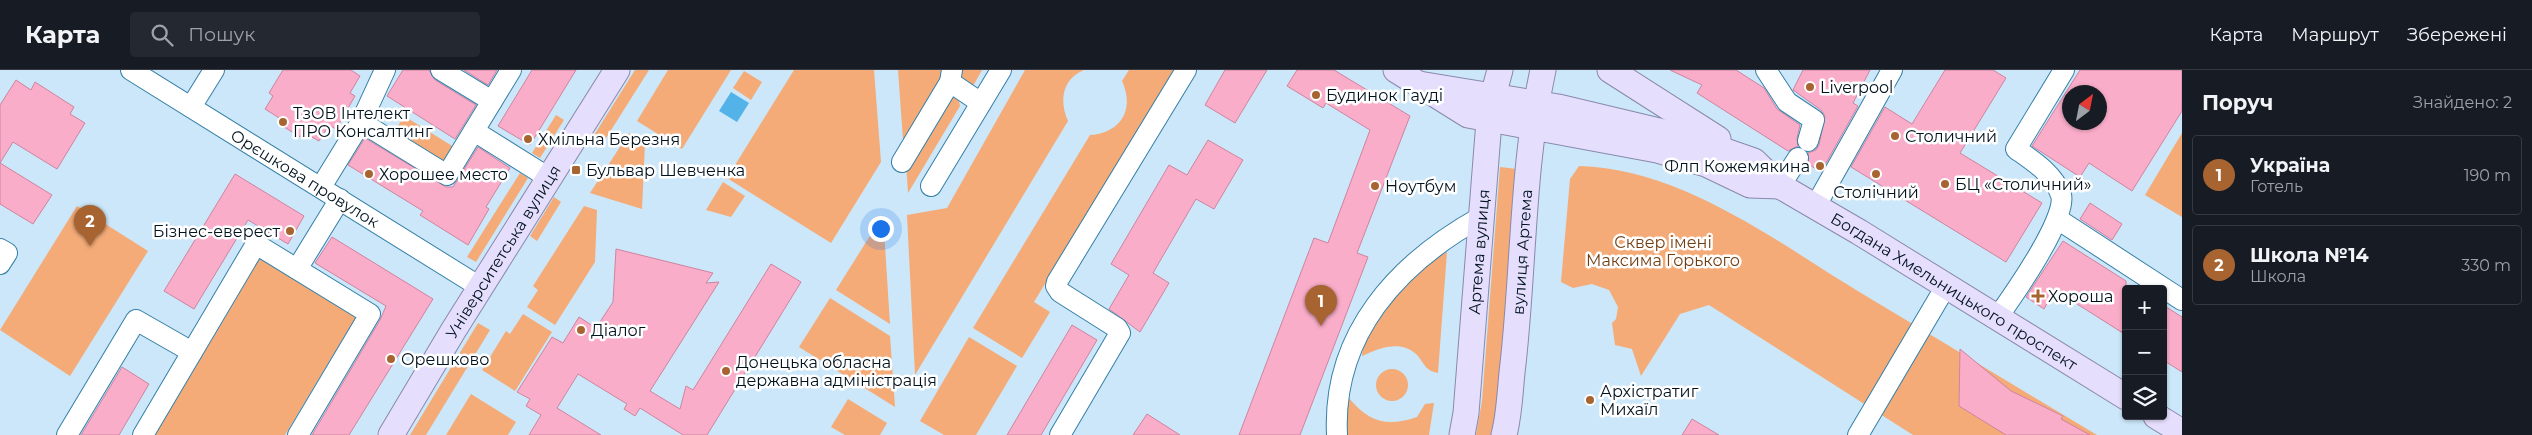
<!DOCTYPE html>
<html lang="uk">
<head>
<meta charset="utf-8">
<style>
  body { margin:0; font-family:Montserrat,sans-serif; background:#242831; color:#f1f3f6 }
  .controls { position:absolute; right:15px; bottom:15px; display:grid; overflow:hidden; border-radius:5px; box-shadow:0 1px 4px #0004 }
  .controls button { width:45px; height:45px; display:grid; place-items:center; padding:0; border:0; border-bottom:1px solid #363941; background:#171b24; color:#f1f3f6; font:25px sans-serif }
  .compass { position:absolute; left:2062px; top:15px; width:45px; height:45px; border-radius:50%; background:#171b24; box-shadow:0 1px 4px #0004; rotate:32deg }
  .you { position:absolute; left:880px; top:158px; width:18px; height:18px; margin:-12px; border:4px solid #fff; border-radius:50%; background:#1a73e8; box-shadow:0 0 0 8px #1a73e833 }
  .badge { display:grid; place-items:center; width:32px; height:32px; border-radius:50%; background:#a76431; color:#fff; font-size:16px; font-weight:700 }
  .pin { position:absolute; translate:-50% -41px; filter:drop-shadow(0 1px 2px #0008) }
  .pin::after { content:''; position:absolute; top:26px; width:18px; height:15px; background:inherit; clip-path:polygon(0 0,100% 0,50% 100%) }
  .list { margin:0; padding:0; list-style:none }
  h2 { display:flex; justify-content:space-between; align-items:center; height:65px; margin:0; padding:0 20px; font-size:21px }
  h2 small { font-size:16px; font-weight:400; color:#9ea1a6 }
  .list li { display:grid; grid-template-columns:32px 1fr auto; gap:15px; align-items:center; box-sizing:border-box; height:80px; margin:0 10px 10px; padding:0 10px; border:1px solid #363941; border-radius:5px }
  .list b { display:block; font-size:19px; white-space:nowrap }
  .list p { margin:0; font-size:16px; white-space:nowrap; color:#9ea1a6 }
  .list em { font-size:16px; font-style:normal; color:#9ea1a6 }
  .icon { flex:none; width:28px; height:28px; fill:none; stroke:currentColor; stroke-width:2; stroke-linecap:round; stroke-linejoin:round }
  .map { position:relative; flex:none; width:2182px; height:365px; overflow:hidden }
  header { display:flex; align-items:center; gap:30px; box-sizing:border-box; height:70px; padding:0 25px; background:#171b24; border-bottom:1px solid #363941 }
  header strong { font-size:24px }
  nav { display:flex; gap:28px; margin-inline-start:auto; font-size:18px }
  .search { width:350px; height:45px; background:#242831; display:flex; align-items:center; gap:12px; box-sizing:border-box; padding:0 18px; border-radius:5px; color:#9ea1a6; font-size:19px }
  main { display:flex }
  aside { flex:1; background:#171b24 }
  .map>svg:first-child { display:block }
</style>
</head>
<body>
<header>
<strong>Карта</strong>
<div class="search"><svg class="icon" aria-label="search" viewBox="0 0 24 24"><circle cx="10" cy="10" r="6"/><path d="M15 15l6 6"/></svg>Пошук</div>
<nav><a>Карта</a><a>Маршрут</a><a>Збережені</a></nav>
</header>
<main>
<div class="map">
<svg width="2182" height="365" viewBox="0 0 2182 365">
  <rect width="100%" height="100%" fill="#cbe7f9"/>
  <!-- green -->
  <g fill="#f4ab77">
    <polygon points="635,0 649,0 601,76 591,70"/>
    <polygon points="668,0 731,0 682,79 637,51"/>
    <polygon points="794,0 874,0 881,92 831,173 727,108"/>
    <polygon points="898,0 947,0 904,84"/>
    <polygon points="958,0 982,0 973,16 957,7"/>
    <path d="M1025,0H1084C1062,9 1059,31 1068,51L915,305L907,145L947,138Z"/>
    <path d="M1129,0H1174L1034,232L1050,242L1022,288L973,258L1090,65C1121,63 1135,39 1122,11Z"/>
    <polygon points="744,1 762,12 751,30 733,18"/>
    <polygon points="946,24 958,27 960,36 908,123 906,92"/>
    <polygon points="556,45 564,50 540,88 532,83"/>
    <polygon points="404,46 457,79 447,94 395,61"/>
    <polygon points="629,63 645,73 642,139 590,123"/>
    <polygon points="2182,63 2182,147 2145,125"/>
    <path d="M1579,96C1683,99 1775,171 1861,223C1940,270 2018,318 2097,365H1913L1709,235L1680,244L1641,306L1632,279L1615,275L1612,253L1616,249L1618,237L1609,220L1592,214L1573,218L1561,212L1570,109Z"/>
    <polygon points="1500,97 1517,99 1495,365 1476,365 1482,331"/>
    <polygon points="520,103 528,108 476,192 467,187"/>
    <polygon points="723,112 745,126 731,147 706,140"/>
    <polygon points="554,127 561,132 537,171 530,166"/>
    <polygon points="77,136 148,181 70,306 0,260"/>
    <polygon points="584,136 597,140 595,192 555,255 527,237 538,220 533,216"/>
    <polygon points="883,145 890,254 836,220"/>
    <path d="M1447,182L1438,303C1426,301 1425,295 1418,286C1402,269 1380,278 1362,286C1366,250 1414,196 1447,182Z"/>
    <polygon points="258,188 356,247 285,365 152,365"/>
    <polygon points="830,228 890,266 895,337 799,277"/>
    <polygon points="523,244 552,262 515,321 482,300 506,261 510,264"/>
    <polygon points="478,253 490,260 426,365 410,365"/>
    <polygon points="969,267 1017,296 976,365 944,365 920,351"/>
    <circle cx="1392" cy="315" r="16"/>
    <polygon points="471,324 516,352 508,365 446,365"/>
    <path d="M1348,327C1369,353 1387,357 1417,347L1425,334L1434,333L1429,365H1346Z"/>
    <polygon points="848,329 887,353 880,365 845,365 831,357"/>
  </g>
  <!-- water -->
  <polygon fill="#53b3e8" points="731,22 749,33 737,52 719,41"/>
  <!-- building -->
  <g fill="#faadc9" stroke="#cd849f" fill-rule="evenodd">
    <polygon points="283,0 351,0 360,6 350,23 355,26 336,59 329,55 319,71 303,62 300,67 281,55 284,51 265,39 273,26 269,23"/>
    <polygon points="403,0 429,0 435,10 476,35 455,69 387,26"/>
    <polygon points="464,0 497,0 488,15"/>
    <polygon points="532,0 576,0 530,75 498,56"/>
    <polygon points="1225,0 1267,0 1235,53 1205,35"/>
    <polygon points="1297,0 1334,0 1410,46 1357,183 1368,187 1300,365 1239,365 1314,168 1328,173 1370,60 1326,33 1323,38 1287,16"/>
    <polygon points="1670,0 1736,0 1764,18 1777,39 1800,55 1797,68 1798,76 1788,81 1697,23 1702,15"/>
    <polygon points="1803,0 1870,0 1853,33 1858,36 1821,102 1808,94 1808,83 1816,80 1819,75 1825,46 1821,40 1793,20"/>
    <polygon points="1945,0 1993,0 2006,8 1960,83 2042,133 2006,192 1851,97 1885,37 1912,54"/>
    <path d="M2080,0H2182V41L2132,121L2089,93L2080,107L2032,76ZM2070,22H2100V52H2070Z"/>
    <polygon points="16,10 31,20 35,12 74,37 70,44 85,53 57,99 13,72 0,93 52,125 33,154 0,134 0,35"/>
    <polygon points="365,68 446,117 453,117 478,77 510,98 486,137 489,139 468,175 420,145 423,141 348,95"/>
    <polygon points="1208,70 1243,90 1214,139 1196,129 1153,203 1169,213 1140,262 1109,239 1129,205 1111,194 1169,95 1187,105"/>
    <polygon points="235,104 304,146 288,174 248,150 194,239 164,221"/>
    <polygon points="2090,133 2122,154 2112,170 2080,149"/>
    <polygon points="332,167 433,229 349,365 312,365 380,250 386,236 315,193"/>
    <polygon points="2063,171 2126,211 2126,265 2055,220 2044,239 2026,227"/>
    <polygon points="616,179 713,203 706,213 719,212 650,321 680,339 686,316 693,320 771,194 801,212 707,365 683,365 640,338 635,346 624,339 627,334 578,304 557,338 601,365 529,365 541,345 526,336 530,329 517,322 552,267 563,273 579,247 596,258 613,232"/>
    <polygon points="2163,235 2182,247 2182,302 2163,290"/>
    <polygon points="1072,255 1097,270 1041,365 1007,365"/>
    <polygon points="1960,279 2011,321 2063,346 2061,349 2090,365 2006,365 1959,336"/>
    <polygon points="122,297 149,314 119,365 81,365"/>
    <polygon points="1147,344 1180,365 1133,365"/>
    <polygon points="1692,349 1719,365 1682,365"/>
  </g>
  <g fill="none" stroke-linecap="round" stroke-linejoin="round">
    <!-- minor casing -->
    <g stroke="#357fa7" stroke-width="22">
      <g id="minor">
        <path id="s1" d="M131,0L480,217"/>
        <polyline points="441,0 492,31"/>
        <polyline points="1766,0 1787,32 1814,50 1808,71"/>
        <polyline points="950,12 981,33"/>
        <polyline points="191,37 214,0"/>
        <polyline points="361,52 447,105 511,0"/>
        <polyline points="474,61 549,108"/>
        <polyline points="902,92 950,12 952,0"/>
        <polyline points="931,116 1001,0"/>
        <polyline points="1780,116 1798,88"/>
        <polyline points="321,117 361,52 385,0"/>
        <polyline points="1815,137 1892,0"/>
        <polyline points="2059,150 2182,230"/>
        <polyline points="0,179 7,183 0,194"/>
        <polyline points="297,199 340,129"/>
        <path d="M1997,248C2012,227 2068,148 2061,125C2054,104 2033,91 2016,79L2064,0"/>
        <polyline points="67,365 136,250 192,282"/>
        <polyline points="143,365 256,174 370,244 298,365"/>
        <polyline points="1060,365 1120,263 1117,258 1060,222 1056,216 1057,212 1186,0"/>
        <path d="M1337,365C1332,264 1398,193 1481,147"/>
        <polyline points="1858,365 1946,216"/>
      </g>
    </g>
    <!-- major casing -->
    <g stroke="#8a88ae" stroke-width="27">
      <g id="major">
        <polyline points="1396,0 1468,45 1657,80 1706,94 1750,115 1780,116"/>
        <polyline points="1610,0 1718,69"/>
        <path id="s2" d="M1419,14L1558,37L1688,68L1754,91L1780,116L1859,162L2126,327"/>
        <polyline points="2156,346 2182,362"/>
        <path id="s3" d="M391,365L453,261L617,0"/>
        <path id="s4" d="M1462,365L1466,343L1489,51L1493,26L1500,0"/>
        <path id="s5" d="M1504,365C1510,342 1510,317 1513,294C1524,195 1522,97 1543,0"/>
      </g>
    </g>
    <!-- minor -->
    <use href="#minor" stroke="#fff" stroke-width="20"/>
    <!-- major -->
    <use href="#major" stroke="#e6defd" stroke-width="25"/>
  </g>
  <!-- markers -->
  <g fill="#a76431" stroke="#fff" stroke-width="2">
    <circle cx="1810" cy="17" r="5"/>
    <circle cx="1316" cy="25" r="5"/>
    <circle cx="283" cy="52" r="5"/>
    <circle cx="1895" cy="66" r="5"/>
    <circle cx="528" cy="69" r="5"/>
    <circle cx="1820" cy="96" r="5"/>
    <rect x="571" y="95" width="10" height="10" rx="2.5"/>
    <circle cx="369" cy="104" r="5"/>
    <circle cx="1876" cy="104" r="5"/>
    <circle cx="1945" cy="114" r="5"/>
    <circle cx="1375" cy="116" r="5"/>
    <circle cx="290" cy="161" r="5"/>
    <path d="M2035.5 218.5h5v5h5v5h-5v5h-5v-5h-5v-5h5z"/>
    <circle cx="581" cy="260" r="5"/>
    <circle cx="391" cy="289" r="5"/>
    <circle cx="726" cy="301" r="5"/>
    <circle cx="1590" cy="330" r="5"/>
  </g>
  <g text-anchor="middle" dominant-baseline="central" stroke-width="5" stroke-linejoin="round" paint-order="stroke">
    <!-- poi labels -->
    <g font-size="16" fill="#00121e" stroke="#fff" text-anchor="start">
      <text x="1820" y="17">Liverpool</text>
      <text x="1326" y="25">Будинок Гауді</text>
      <text x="293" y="43">ТзОВ Інтелект<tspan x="293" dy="18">ПРО Консалтинг</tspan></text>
      <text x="1905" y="66">Столичний</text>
      <text x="538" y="69">Хмільна Березня</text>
      <text x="1810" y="96" text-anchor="end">Флп Кожемякина</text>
      <text x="586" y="100">Бульвар Шевченка</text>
      <text x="379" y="104">Хорошее место</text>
      <text x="1955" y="114">БЦ «Столичний»</text>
      <text x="1385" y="116">Ноутбум</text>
      <text x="1876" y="122" text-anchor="middle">Столічний</text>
      <text x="280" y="161" text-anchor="end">Бізнес-еверест</text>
      <text x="2048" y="226">Хороша</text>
      <text x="591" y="260">Діалог</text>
      <text x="401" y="289">Орешково</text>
      <text x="736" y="292">Донецька обласна<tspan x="736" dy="18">державна адміністрація</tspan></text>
      <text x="1600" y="321">Архістратиг<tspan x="1600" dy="18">Михаїл</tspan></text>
    </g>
    <!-- street labels -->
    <g font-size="16" fill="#00121e" stroke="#fff">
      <text stroke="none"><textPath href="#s1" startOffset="205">Орєшкова провулок</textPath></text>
      <text stroke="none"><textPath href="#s3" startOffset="215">Університетська вулиця</textPath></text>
      <text stroke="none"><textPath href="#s4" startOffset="184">Артема вулиця</textPath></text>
      <text stroke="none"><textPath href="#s5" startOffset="184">вулиця Артема</textPath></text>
      <text stroke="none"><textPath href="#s2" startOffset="584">Богдана Хмельницького проспект</textPath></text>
    </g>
    <!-- park labels -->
    <g font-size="16" fill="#713e14" stroke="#fff">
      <text x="1663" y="172">Сквер імені<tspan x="1663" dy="18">Максима Горького</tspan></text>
    </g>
  </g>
</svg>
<div class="controls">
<button>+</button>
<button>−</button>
<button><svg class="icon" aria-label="layers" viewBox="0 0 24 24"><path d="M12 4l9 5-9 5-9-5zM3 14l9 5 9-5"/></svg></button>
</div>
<svg class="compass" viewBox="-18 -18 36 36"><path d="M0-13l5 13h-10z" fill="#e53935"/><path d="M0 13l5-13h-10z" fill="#9ea1a6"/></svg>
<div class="you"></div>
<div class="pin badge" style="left:1321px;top:256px">1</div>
<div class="pin badge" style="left:90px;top:176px">2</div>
</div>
<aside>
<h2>Поруч<small>Знайдено: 2</small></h2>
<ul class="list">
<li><span class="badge">1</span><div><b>Україна</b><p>Готель</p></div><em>190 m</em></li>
<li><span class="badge">2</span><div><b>Школа №14</b><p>Школа</p></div><em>330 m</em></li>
</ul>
</aside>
</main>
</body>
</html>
